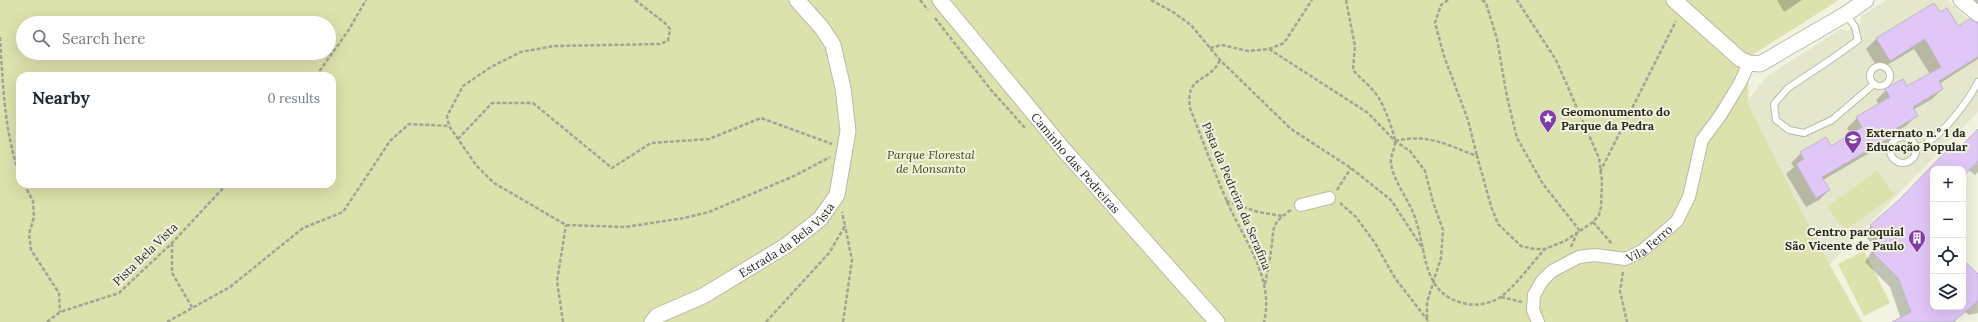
<!DOCTYPE html>
<html lang="en">
<head>
<meta charset="utf-8">
<style>
  body { margin:0; font-family:Lora,serif; background:#f6f6f7; color:#1f2937 }
  .controls { position:absolute; right:12px; bottom:12px; display:grid; overflow:hidden; border-radius:8px; box-shadow:0 4px 16px #0002 }
  .controls button { width:36px; height:36px; display:grid; place-items:center; padding:0; border:0; border-bottom:1px solid #e0e1e3; background:#fff; color:#1f2937; font:20px sans-serif }
  .list { margin:0; padding:0; list-style:none }
  h2 { display:flex; justify-content:space-between; align-items:center; height:52px; margin:0; padding:0 16px; font-size:17px }
  h2 small { font-size:13px; font-weight:400; color:#747a83 }
  .icon { flex:none; width:22px; height:22px; fill:none; stroke:currentColor; stroke-width:2; stroke-linecap:round; stroke-linejoin:round }
  .map { position:relative; flex:none; width:1978px; height:322px; overflow:hidden }
  .search { position:absolute; background:#fff; box-shadow:0 4px 16px #0002; left:16px; top:16px; width:320px; height:44px; display:flex; align-items:center; gap:10px; box-sizing:border-box; padding:0 14px; border-radius:22px; color:#747a83; font-size:15px }
  .panel { position:absolute; background:#fff; box-shadow:0 4px 16px #0002; left:16px; top:72px; width:320px; height:116px; border-radius:12px }
  .map>svg:first-child { display:block }
</style>
</head>
<body>
<div class="map">
<svg width="1978" height="322" viewBox="0 0 1978 322">
  <rect width="100%" height="100%" fill="#f1f3e0"/>
  <!-- built -->
  <polygon fill="#e5e7cc" points="1887,0 1948,0 1962,14 1978,25 1978,112 1825,269 1744,106 1767,76 1841,29 1848,31 1861,23 1861,16"/>
  <!-- green -->
  <g fill="#dde1ab" fill-rule="evenodd">
    <path d="M0,0H1839L1749,57L1748,104L1813,235L1862,322H0ZM23,23H329V53H23ZM20,76H332V184H20Z"/>
    <polygon points="1877,171 1894,195 1845,230 1827,207"/>
    <polygon points="1864,251 1890,303 1864,316 1838,264"/>
  </g>
  <!-- shadow -->
  <g fill="#0003">
    <polygon points="1777,0 1802,0 1784,12"/>
    <polygon points="1968,0 1978,0 1978,11"/>
    <polygon points="1940,13 1978,41 1978,59 1939,84 1942,89 1932,99 1913,110 1917,115 1907,125 1898,131 1888,142 1823,180 1829,190 1819,200 1806,207 1786,174 1794,167 1791,163 1801,153 1830,147 1851,135 1847,128 1857,118 1879,105 1876,100 1886,90 1907,88 1930,74 1914,49 1879,70 1866,49 1876,39"/>
    <polygon points="1978,130 1978,172 1975,175 1969,170 1963,175 1963,169 1933,169 1933,307 1963,307 1963,262 1978,276 1978,313 1969,315 1965,312 1955,320 1956,322 1894,322 1901,319 1890,287 1865,262 1875,246 1862,234 1898,202 1954,144 1959,149"/>
  </g>
  <!-- building -->
  <g fill="#e1c6f8" stroke="#bfb6c7">
    <polygon points="1934,3 1940,12 1947,8 1958,26 1970,19 1978,23 1978,57 1939,81 1943,89 1913,107 1918,116 1897,128 1900,132 1822,177 1830,190 1816,198 1796,164 1804,159 1800,152 1826,137 1831,146 1862,127 1856,117 1890,97 1885,89 1903,79 1907,86 1941,67 1925,39 1890,61 1876,38"/>
    <polygon points="1978,129 1978,161 1963,177 1963,169 1933,169 1933,307 1963,307 1963,260 1978,274 1978,301 1953,322 1892,322 1911,312 1898,278 1873,253 1883,237 1870,225 1899,200 1954,143 1959,148"/>
  </g>
  <g fill="none" stroke-linecap="round" stroke-linejoin="round">
    <!-- service casing -->
    <g stroke="#b9bba8" stroke-width="8">
      <g id="service">
        <polyline points="1846,14 1855,27 1858,40 1833,58 1788,88 1774,104 1776,120 1789,130 1804,133 1832,120 1874,84"/>
        <circle cx="1880" cy="76" r="10"/>
        <circle cx="1903" cy="150" r="13"/>
        <path d="M1916,148C1939,141 1967,103 1978,82"/>
      </g>
    </g>
    <!-- minor casing -->
    <g stroke="#b9bba8" stroke-width="14">
      <g id="minor">
        <polyline points="1301,205 1329,198"/>
        <path id="s1" d="M1538,322L1533,310L1534,295L1542,281L1552,271L1579,257L1595,255L1625,259L1642,251L1677,221L1689,197L1702,140L1720,116L1740,83L1749,63"/>
      </g>
    </g>
    <!-- tertiary casing -->
    <g stroke="#b9bba8" stroke-width="17">
      <g id="tertiary">
        <path id="s2" d="M940,0L1064,150L1217,322"/>
        <polyline points="1674,0 1740,59 1749,63 1760,64 1846,14 1866,0"/>
        <polyline points="1961,0 1978,14"/>
        <path id="s3" d="M652,322L657,316L703,296L787,245L820,219L837,195L848,131L843,88L833,45L822,28L797,0"/>
      </g>
    </g>
    <!-- path -->
    <g stroke="#a3a496" stroke-width="2.5" stroke-dasharray="4 2" stroke-linecap="butt">
      <polyline points="635,0 665,23 670,29 668,41 660,44 554,46 521,52 491,67 463,86 447,116 449,126 476,165 494,183 566,225 625,227 684,218 709,212 794,176 830,157"/>
      <polyline points="920,0 928,10"/>
      <polyline points="1151,0 1173,12 1191,25 1220,60 1291,129 1351,168 1391,200 1423,249"/>
      <path d="M1346,0L1355,46L1353,70C1362,80 1374,89 1380,100C1385,109 1393,130 1395,140C1396,147 1390,156 1391,163C1393,181 1408,198 1414,215C1428,251 1420,295 1467,304C1478,306 1493,303 1502,296C1518,283 1531,264 1545,249"/>
      <polyline points="1448,0 1441,5 1435,23 1444,56 1468,120 1477,156"/>
      <polyline points="1482,0 1486,3 1497,39 1507,97 1517,138 1543,184 1580,231"/>
      <polyline points="935,18 991,90 1026,129"/>
      <path d="M0,37C3,84 4,131 20,176"/>
      <polyline points="1210,48 1222,45 1248,51 1269,49 1284,43 1312,0"/>
      <polyline points="1269,49 1368,113 1395,141 1410,151 1425,171 1433,202 1443,230 1441,258 1427,302 1427,319"/>
      <path d="M1220,60C1209,84 1185,74 1190,108C1202,139 1213,169 1226,199C1242,238 1275,277 1264,322"/>
      <polyline points="316,76 348,31 366,0"/>
      <polyline points="458,139 492,103 533,103 612,168 651,143 709,139 761,118 832,144"/>
      <path d="M1395,141C1428,133 1447,145 1477,156L1491,206L1498,224L1521,246L1534,249H1545L1565,241L1593,222L1599,215L1601,207L1602,181L1599,158L1556,60L1517,0"/>
      <polyline points="1600,172 1676,21"/>
      <polyline points="24,184 33,201 34,217 29,234 31,250 59,293 60,312"/>
      <polyline points="1337,190 1351,168"/>
      <polyline points="1226,201 1258,212 1282,216"/>
      <polyline points="1340,203 1356,217 1375,243 1395,278 1429,322"/>
      <polyline points="1593,222 1612,244"/>
      <polyline points="172,243 172,273 192,307"/>
      <polyline points="1571,247 1577,233"/>
      <polyline points="1623,272 1620,291 1627,322"/>
      <path d="M1265,284C1267,273 1270,262 1271,250C1275,227 1269,225 1291,210"/>
      <polyline points="1501,297 1522,302"/>
      <polyline points="47,322 60,312 119,293 172,243 227,184"/>
      <polyline points="167,322 230,287 303,228 343,212 390,141 409,124 449,126"/>
      <polyline points="563,322 557,281 566,225"/>
      <polyline points="766,322 829,253 845,226 842,212"/>
      <polyline points="843,322 852,260 845,226"/>
    </g>
    <!-- service -->
    <use href="#service" stroke="#fff" stroke-width="6"/>
    <!-- minor -->
    <use href="#minor" stroke="#fff" stroke-width="12"/>
    <!-- tertiary -->
    <use href="#tertiary" stroke="#fff" stroke-width="15"/>
  </g>
  <!-- icons -->
  <defs>
    <g id="sight-pin" transform="scale(0.9)"><path d="M0 17L-7.5 6A9.5 9.5 0 1 1 7.5 6Z" fill="#823bae" stroke="#f1f3e0"/><path d="M0-6L1.8-2.2L6-1.7L2.9 1.2L3.7 5.4L0 3.3L-3.7 5.4L-2.9 1.2L-6-1.7L-1.8-2.2Z" fill="#fff"/></g>
    <g id="school-pin" transform="scale(0.9)"><path d="M0 17L-7.5 6A9.5 9.5 0 1 1 7.5 6Z" fill="#823bae" stroke="#f1f3e0"/><path d="M0-5L7-2L0 1L-7-2ZM-4 1L0 2.5L4 1V4Q0 6-4 4Z" fill="#fff"/></g>
    <g id="building-pin" transform="scale(0.9)"><path d="M0 17L-7.5 6A9.5 9.5 0 1 1 7.5 6Z" fill="#823bae" stroke="#f1f3e0"/><path d="M-4-6H4V6H1V3H-1V6H-4ZM-2.5-4.3h1.7v1.8h-1.7ZM.8-4.3h1.7v1.8H.8ZM-2.5-1h1.7V.8h-1.7ZM.8-1h1.7V.8H.8Z" fill="#fff"/></g>
  </defs>
  <g fill-rule="evenodd">
    <use href="#sight-pin" x="1548" y="118"/>
    <use href="#school-pin" x="1853" y="139"/>
    <use href="#building-pin" x="1917" y="238"/>
  </g>
  <g text-anchor="middle" dominant-baseline="central" stroke-width="4" stroke-linejoin="round" paint-order="stroke">
    <!-- poi labels -->
    <g font-size="12" font-weight="bold" fill="#2a2a23" stroke="#f1f3e0" text-anchor="start">
      <text x="1561" y="111">Geomonumento do<tspan x="1561" dy="14">Parque da Pedra</tspan></text>
      <text x="1866" y="132">Externato n.º 1 da<tspan x="1866" dy="14">Educação Popular</tspan></text>
      <text x="1904" y="231" text-anchor="end">Centro paroquial<tspan x="1904" dy="14">São Vicente de Paulo</tspan></text>
    </g>
    <!-- park labels -->
    <g font-size="12" font-style="italic" fill="#444610" stroke="#f1f3e0">
      <text x="931" y="154">Parque Florestal<tspan x="931" dy="14">de Monsanto</tspan></text>
    </g>
    <!-- street labels -->
    <g font-size="12" fill="#2a2a23" stroke="#f1f3e0">
      <text stroke="none"><textPath href="#s2" startOffset="212">Caminho das Pedreiras</textPath></text>
      <text transform="translate(1237 196) rotate(67)">Pista da Pedreira da Serafina</text>
      <text stroke="none"><textPath href="#s3" startOffset="159">Estrada da Bela Vista</textPath></text>
      <text stroke="none"><textPath href="#s1" startOffset="164">Vila Ferro</textPath></text>
      <text transform="translate(145 254) rotate(-44)">Pista Bela Vista</text>
    </g>
  </g>
</svg>
<div class="controls">
<button>+</button>
<button>−</button>
<button><svg class="icon" aria-label="locate" viewBox="0 0 24 24"><circle cx="12" cy="12" r="6"/><path d="M12 2v4M12 18v4M2 12h4M18 12h4"/></svg></button>
<button><svg class="icon" aria-label="layers" viewBox="0 0 24 24"><path d="M12 4l9 5-9 5-9-5zM3 14l9 5 9-5"/></svg></button>
</div>
<div class="search"><svg class="icon" aria-label="search" viewBox="0 0 24 24"><circle cx="10" cy="10" r="6"/><path d="M15 15l6 6"/></svg>Search here</div>
<section class="panel">
<h2>Nearby<small>0 results</small></h2>
<ul class="list">
</ul>
</section>
</div>
</body>
</html>
